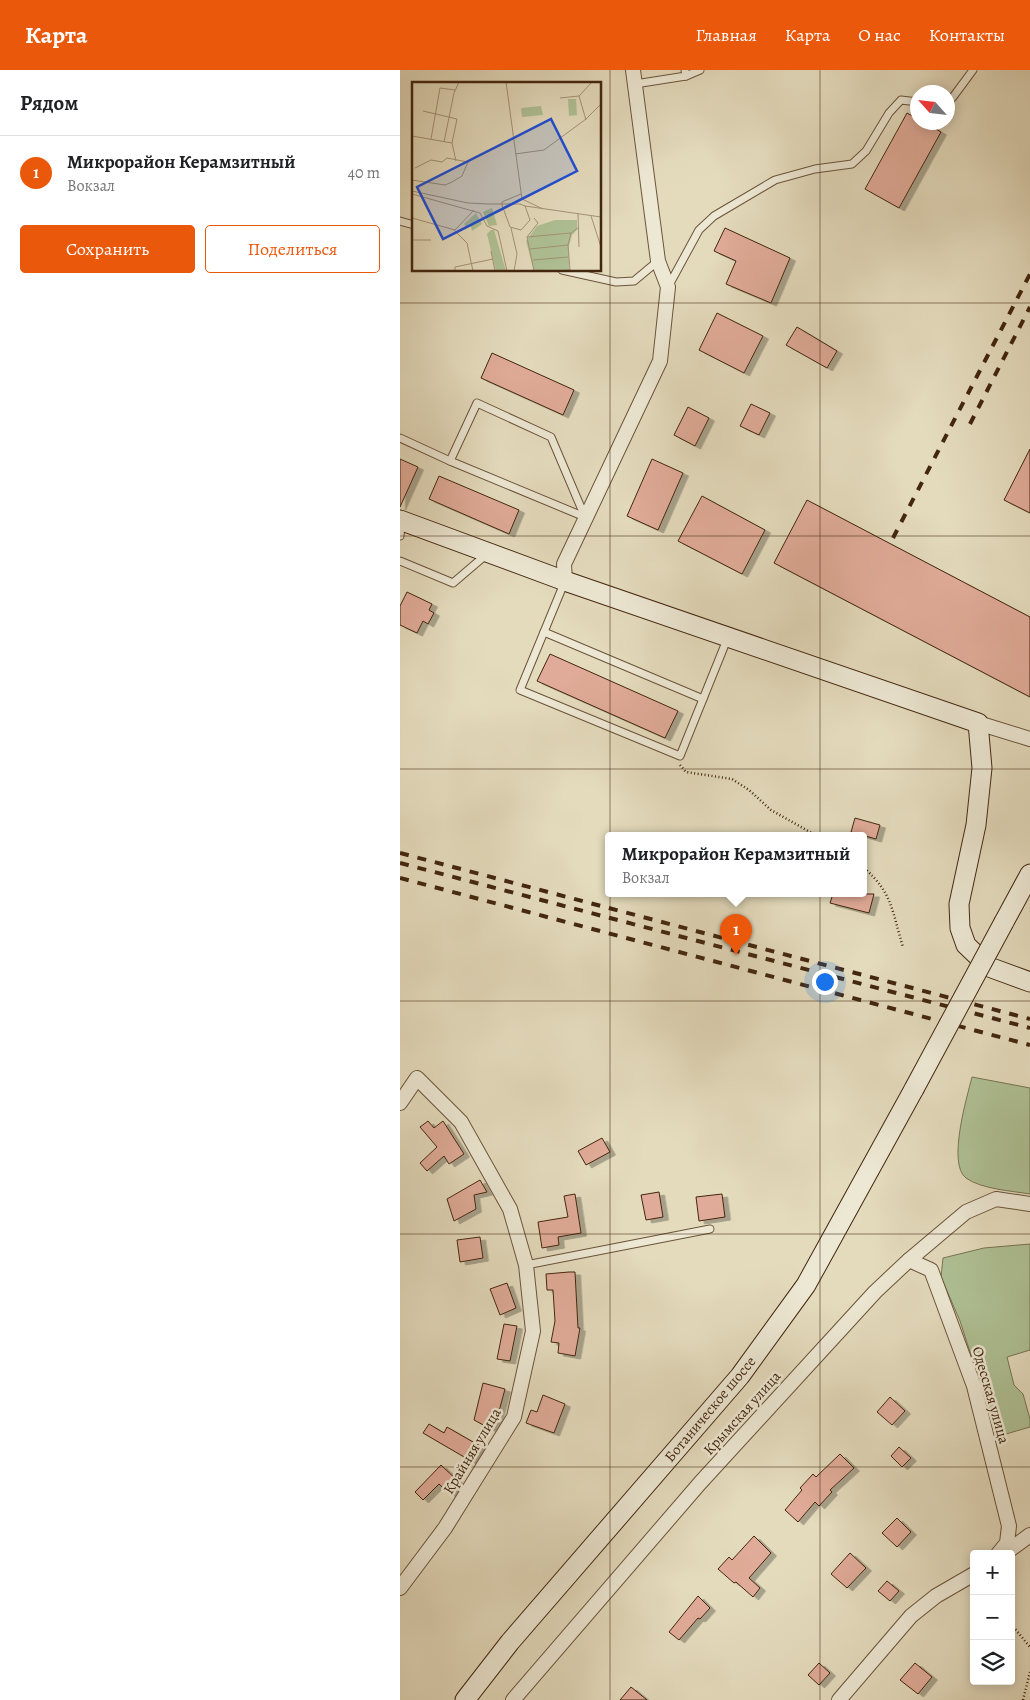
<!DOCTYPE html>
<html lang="ru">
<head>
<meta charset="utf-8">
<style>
  body { margin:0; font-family:Alegreya,serif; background:#f6f6f6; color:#202124 }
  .controls { position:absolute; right:15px; bottom:15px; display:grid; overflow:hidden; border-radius:5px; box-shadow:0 2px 12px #0003 }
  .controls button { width:45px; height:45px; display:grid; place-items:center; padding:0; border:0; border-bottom:1px solid #e0e0e0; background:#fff; color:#202124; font:25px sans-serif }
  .compass { position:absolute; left:510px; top:15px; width:45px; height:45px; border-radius:50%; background:#fff; box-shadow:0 2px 12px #0003; rotate:297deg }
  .you { position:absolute; left:424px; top:911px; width:18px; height:18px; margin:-12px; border:4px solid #fff; border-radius:50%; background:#1a73e8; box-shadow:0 0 0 8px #1a73e833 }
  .badge { display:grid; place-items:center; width:32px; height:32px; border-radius:50%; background:#ea580c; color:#fff; font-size:16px; font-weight:700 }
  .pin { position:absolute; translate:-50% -41px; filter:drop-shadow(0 1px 2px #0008) }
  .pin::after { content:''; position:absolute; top:26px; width:18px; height:15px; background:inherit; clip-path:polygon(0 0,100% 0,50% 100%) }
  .popup { position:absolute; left:205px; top:762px; width:262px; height:65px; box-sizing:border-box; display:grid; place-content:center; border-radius:5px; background:#fff; filter:drop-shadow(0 1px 4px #0005); font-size:16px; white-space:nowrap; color:#757577 }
  .popup b { font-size:19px; color:#202124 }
  .popup::after { content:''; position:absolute; left:50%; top:100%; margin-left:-10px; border:10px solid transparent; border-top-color:#fff }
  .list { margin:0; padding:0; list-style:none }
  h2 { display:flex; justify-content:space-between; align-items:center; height:65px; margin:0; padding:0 20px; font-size:21px }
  h2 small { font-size:16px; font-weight:400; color:#757577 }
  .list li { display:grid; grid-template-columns:32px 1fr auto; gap:15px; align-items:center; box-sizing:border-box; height:75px; padding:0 20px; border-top:1px solid #e0e0e0 }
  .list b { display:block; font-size:19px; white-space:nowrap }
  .list p { margin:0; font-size:16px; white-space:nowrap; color:#757577 }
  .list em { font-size:16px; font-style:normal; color:#757577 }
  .actions { display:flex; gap:10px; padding:15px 20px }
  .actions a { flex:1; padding:11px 0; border:1px solid #ea580c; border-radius:5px; text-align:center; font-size:18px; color:#ea580c }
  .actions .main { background:#ea580c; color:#fff }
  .icon { flex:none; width:28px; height:28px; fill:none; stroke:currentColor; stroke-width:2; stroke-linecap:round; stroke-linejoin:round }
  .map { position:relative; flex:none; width:630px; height:1630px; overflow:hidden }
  header { display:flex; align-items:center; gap:30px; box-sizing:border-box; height:70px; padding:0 25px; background:#ea580c; color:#fff }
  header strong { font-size:24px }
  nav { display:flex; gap:28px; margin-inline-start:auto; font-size:18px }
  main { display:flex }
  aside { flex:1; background:#fff }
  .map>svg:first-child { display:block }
</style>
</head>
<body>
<header>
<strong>Карта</strong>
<nav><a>Главная</a><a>Карта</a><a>О нас</a><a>Контакты</a></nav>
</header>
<main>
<aside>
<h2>Рядом<small></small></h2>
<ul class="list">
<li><span class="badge">1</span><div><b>Микрорайон Керамзитный</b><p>Вокзал</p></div><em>40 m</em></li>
</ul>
<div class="actions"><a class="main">Сохранить</a><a>Поделиться</a></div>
</aside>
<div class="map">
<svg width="630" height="1630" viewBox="0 0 630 1630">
  <defs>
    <filter id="shadow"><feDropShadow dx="5.5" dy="3" stdDeviation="0" flood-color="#0004"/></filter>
  </defs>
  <rect width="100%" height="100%" fill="#e4dbbd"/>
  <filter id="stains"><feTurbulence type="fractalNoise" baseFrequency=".004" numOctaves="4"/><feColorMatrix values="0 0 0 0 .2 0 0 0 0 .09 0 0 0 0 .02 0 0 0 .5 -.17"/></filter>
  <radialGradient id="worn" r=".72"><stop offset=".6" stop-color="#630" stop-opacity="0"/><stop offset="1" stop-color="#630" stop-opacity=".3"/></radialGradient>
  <!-- green -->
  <g fill="#afc195" stroke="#797452">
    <path d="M572,1007L630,1018V1124C612,1121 581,1119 566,1108C547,1094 567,1027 572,1007Z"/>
    <polygon points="630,1174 630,1280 607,1287 614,1315 623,1324 630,1349 630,1357 606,1364 594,1356 560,1251 541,1207 543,1188 584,1178"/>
  </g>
  <!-- building -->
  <g fill="#e0ab98" stroke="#43260f" filter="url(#shadow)">
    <polygon points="507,43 518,49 518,52 524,52 541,62 499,138 465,119"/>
    <polygon points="325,158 390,188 371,233 326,214 336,191 314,181"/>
    <polygon points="317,243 363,266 344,303 299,280"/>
    <polygon points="397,257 437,281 427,298 386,275"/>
    <polygon points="92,283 174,320 163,345 81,308"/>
    <polygon points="351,334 370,343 359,365 340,356"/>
    <polygon points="288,337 309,348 295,376 274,365"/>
    <polygon points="630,379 630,443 604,430"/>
    <polygon points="0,389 18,397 0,437"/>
    <polygon points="252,389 283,403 258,460 227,446"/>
    <polygon points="39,406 119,440 109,464 29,429"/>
    <polygon points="302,426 365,460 342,504 278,471"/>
    <polygon points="407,430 630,547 630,627 374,493"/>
    <polygon points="7,522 32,534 29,540 34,543 28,554 23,551 17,563 0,555 0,536"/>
    <polygon points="150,584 278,641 265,668 137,611"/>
    <polygon points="455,748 480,755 476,769 451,762"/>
    <polygon points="433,824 474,824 469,843 430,833"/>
    <polygon points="28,1051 34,1058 43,1051 64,1084 49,1094 44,1086 27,1101 20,1093 37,1077 20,1057"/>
    <polygon points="202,1068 210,1082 186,1095 178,1081"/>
    <polygon points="80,1110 87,1122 74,1125 76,1139 54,1151 47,1129"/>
    <polygon points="259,1122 263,1147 246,1150 241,1125"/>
    <polygon points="175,1124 181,1163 158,1167 159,1175 142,1178 138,1152 168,1147 164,1126"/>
    <polygon points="322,1124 325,1147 299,1151 296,1127"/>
    <polygon points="80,1167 83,1188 60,1192 57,1170"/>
    <polygon points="169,1202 175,1202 178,1258 180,1258 175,1286 158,1283 159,1273 151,1272 155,1251 153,1220 147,1220 146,1204"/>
    <polygon points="107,1213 116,1238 100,1245 90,1219"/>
    <polygon points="104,1254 117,1256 110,1291 97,1289"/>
    <polygon points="83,1313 105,1319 98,1345 91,1359 74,1350"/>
    <polygon points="143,1325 165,1334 154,1363 126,1353 131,1340 137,1342"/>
    <polygon points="490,1327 505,1341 492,1355 477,1342"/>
    <polygon points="29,1354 44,1363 47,1357 80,1376 71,1391 23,1363"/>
    <polygon points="499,1377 511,1388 502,1397 491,1386"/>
    <polygon points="440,1384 454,1398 430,1420 432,1422 419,1436 415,1432 398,1452 385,1440 402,1420 400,1418 413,1404 416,1407"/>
    <polygon points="41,1395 61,1414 51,1425 39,1414 23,1430 15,1422"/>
    <polygon points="497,1448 511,1462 497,1477 482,1463"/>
    <polygon points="354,1466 371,1483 349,1508 360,1518 353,1527 336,1512 334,1513 318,1499 329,1487 332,1490"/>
    <polygon points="450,1483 466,1498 447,1518 431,1504"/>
    <polygon points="487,1511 499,1521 490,1531 478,1521"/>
    <polygon points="298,1526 310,1538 300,1549 298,1548 279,1570 269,1562"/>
    <polygon points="419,1593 430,1603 419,1615 408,1605"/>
    <polygon points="515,1593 532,1607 518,1624 500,1610"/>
    <polygon points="231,1617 247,1630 220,1630"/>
  </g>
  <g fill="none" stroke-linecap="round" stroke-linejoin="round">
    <!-- lane casing -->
    <g stroke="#6b533a" stroke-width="9">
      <g id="lane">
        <polyline points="286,6 300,0"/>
        <polyline points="235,14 286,6 285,0"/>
        <polyline points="548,32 553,27 573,0"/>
        <polyline points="0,151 14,155"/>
        <polyline points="162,200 216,212 234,211 258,191"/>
        <polyline points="268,217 299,160 314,146 375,110 415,99 452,94 466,81 489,43 501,30 518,32"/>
        <polyline points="0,368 50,391 185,447"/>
        <polyline points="50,391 77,333 151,367 185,447"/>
        <polyline points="0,466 1,451"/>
        <polyline points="0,491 53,513 87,484"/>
        <polyline points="165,511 120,620 280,686 328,567"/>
        <polyline points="144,562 303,629"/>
        <polyline points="126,1195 310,1159"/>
      </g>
    </g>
    <!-- street casing -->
    <g stroke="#6b533a" stroke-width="16">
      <g id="street">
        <polyline points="165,511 164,494 260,291 268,217 258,191 233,0"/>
        <polyline points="578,653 630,669"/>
        <polyline points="0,1033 17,1008 61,1052 110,1139 126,1195 133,1261 114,1347 45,1458 0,1518"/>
        <polyline points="509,1190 531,1200 574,1316 609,1456 607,1473 598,1484"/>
        <polyline points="604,1484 630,1465"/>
        <polyline points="113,1630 300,1413 475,1222 509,1190 566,1142 596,1129 630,1134"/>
        <polyline points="439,1630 511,1546 536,1526 574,1504"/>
      </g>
    </g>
    <!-- secondary casing -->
    <g stroke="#43260f" stroke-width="21">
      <g id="secondary">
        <polyline points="0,450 165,511 578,653 582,698 576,755 559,834 560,858 566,875 589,897 630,912"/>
        <polyline points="604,852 630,804"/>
        <polyline points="65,1630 110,1572 340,1306 406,1215 514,1019"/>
      </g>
    </g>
    <!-- path -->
    <g stroke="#43260f" stroke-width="2.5" stroke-dasharray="1 2.5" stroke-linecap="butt">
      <polyline points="280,695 286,702 332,709 349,720 371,740 417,766"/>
      <path d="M464,798C493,823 492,842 503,877"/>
      <polyline points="611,1554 630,1577"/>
      <polyline points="623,1630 630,1602"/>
    </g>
    <!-- lane -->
    <use href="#lane" stroke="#ede8d4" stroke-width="7"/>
    <!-- street -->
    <use href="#street" stroke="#ede8d4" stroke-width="14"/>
    <!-- secondary -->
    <use href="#secondary" stroke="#ede8d4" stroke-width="19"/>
    <!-- rail -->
    <g stroke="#43260f" stroke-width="4" stroke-dasharray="9 9" stroke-linecap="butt">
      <polyline points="570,354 630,237"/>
      <polyline points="493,468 630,204"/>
      <polyline points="0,783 630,949"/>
      <polyline points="0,793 630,958"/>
      <polyline points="0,808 630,975"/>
    </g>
    <!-- secondary-bridge casing -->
    <g stroke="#43260f" stroke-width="21" stroke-linecap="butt">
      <polyline id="secondary-bridge" points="514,1019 604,852"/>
    </g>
    <!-- secondary-bridge -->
    <use href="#secondary-bridge" stroke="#ede8d4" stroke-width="19"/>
  </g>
  <!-- grid -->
  <path fill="none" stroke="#43260f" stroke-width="1" stroke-opacity="0.55" d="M210,0V1630M420,0V1630M0,233H630M0,466H630M0,699H630M0,931H630M0,1164H630M0,1397H630"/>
  <g text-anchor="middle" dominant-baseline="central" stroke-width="5" stroke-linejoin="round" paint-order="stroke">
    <!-- street labels -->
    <g font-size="15" fill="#43260f" stroke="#ede8d4">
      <text transform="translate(591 1325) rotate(74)">Одесская улица</text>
      <text transform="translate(310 1339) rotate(-50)">Ботаническое шоссе</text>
      <text transform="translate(342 1343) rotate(-48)">Крымская улица</text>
      <text transform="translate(72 1381) rotate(-59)">Крайняя улица</text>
    </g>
  </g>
  <!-- overview -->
  <g transform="translate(12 12)">
    <rect width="189" height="189" fill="#e4dbbd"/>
    <path d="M156,17H164L165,33L157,34ZM129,24L131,33L110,35L109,26ZM80,126L85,143L77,144L71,130ZM64,131L70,142L60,149L58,141L54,145L52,142ZM143,138H165V148L160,153L157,164V189H122L114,159L125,144ZM79,148H82L94,189H84L75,152Z" fill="#afc195"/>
    <path fill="none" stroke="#a49377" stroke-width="1" d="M94,0L110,117L131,127M167,14L174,38M148,16L167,14L180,0M11,29L45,37L40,61M0,54L40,61L44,79M19,57L28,6L43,8M32,60L42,11L47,0M103,72L132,68L174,37L189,22M0,98L33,103L40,100L50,94L56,80L35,76L30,80L19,78L3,86M0,109L56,121L76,122H108L113,124L118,138L109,148L98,145L90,123V120L92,119L109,112M0,112L68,131L75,144L86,149L95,189M113,124L189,135M166,131L167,165M179,134L189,165M0,136L43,148L62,128M99,146L105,172L102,189M42,148L55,161L61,189M115,155L159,151M0,158H19M118,167L156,163M79,169L83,189M121,178L156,175M43,189V185L81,177M122,189L115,155L126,141L122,136M146,189L158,188L156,163L159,151L167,145"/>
    <path fill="#1d4ed8" fill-opacity="0.15" stroke="#1d4ed8" stroke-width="2.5" d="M139,37L165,89L31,157L5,105Z"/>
    <rect width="189" height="189" fill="none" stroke="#43260f" stroke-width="2.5"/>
  </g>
  <rect width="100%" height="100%" filter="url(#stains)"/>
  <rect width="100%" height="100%" fill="url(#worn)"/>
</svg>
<div class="controls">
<button>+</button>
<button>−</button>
<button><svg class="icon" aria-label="layers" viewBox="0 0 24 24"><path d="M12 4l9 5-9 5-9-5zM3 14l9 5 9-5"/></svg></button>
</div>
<svg class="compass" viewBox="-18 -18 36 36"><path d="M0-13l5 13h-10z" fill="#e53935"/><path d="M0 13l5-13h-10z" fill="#757577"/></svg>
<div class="you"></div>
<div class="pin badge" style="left:336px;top:885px">1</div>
<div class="popup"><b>Микрорайон Керамзитный</b>Вокзал</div>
</div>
</main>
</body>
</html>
